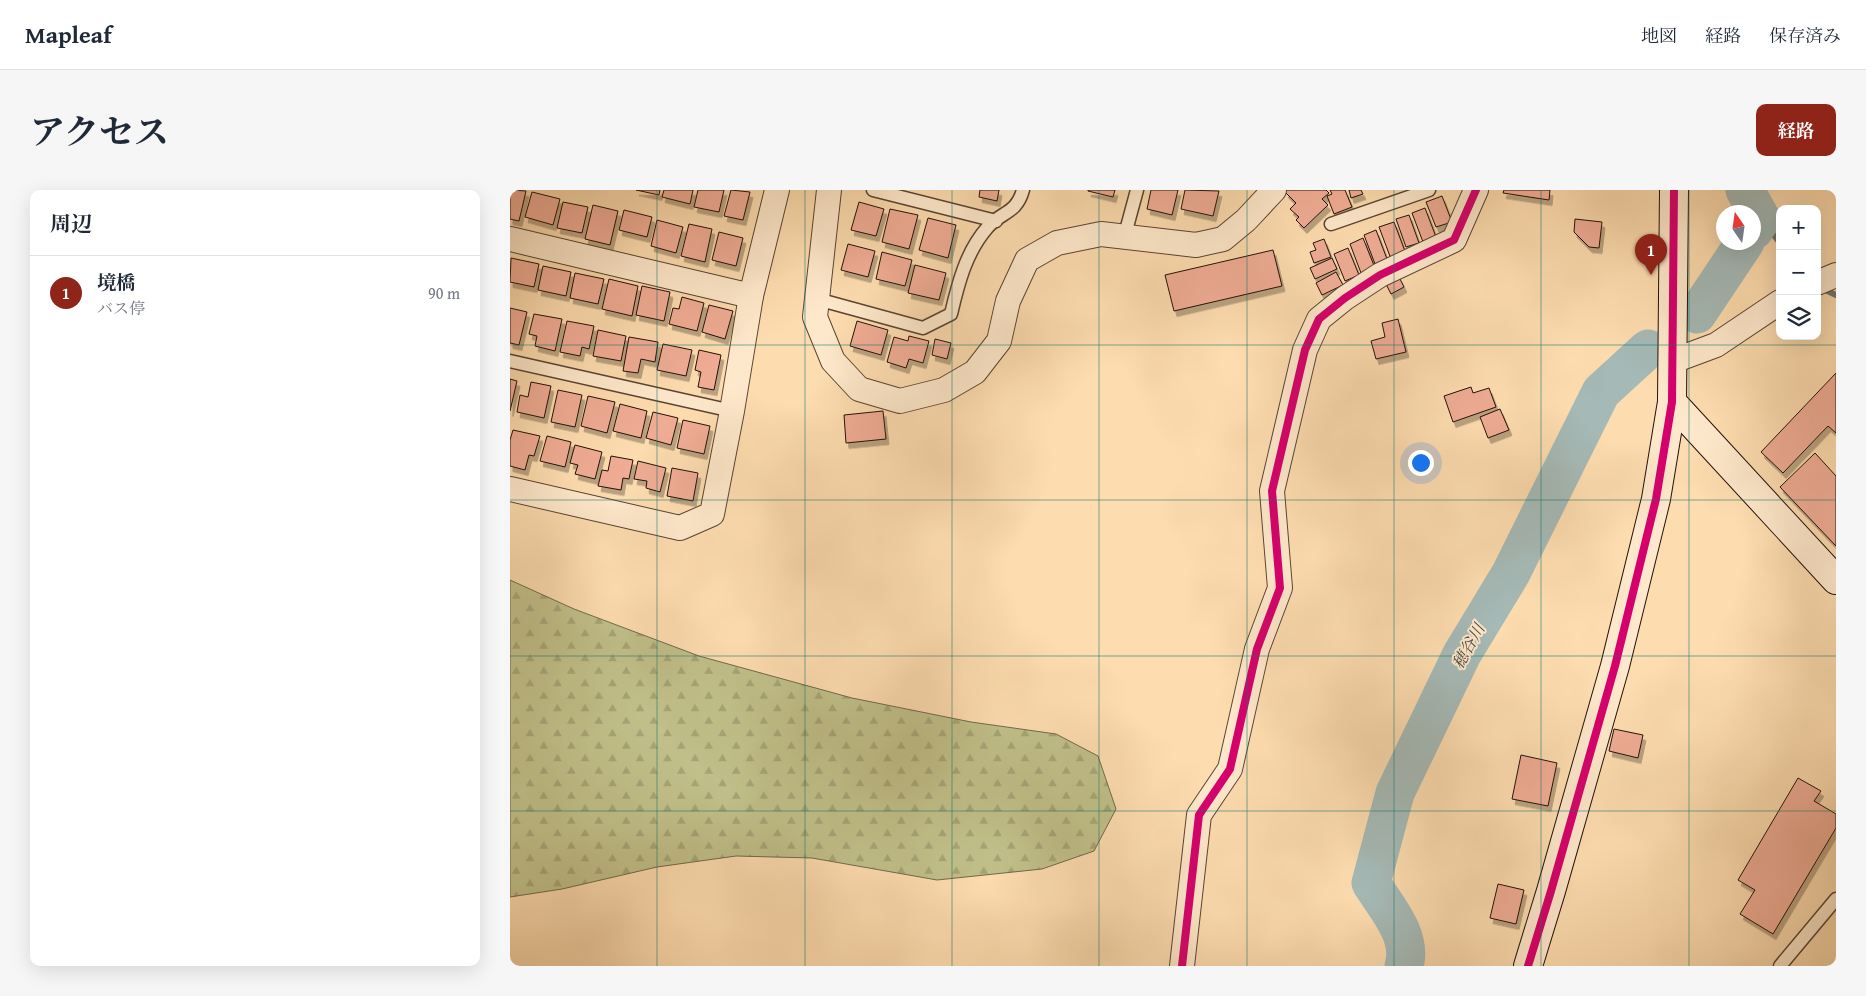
<!DOCTYPE html>
<html lang="ja">
<head>
<meta charset="utf-8">
<style>
  body { margin:0; font-family:"Gentium Book Plus","Noto Serif JP",serif; background:#f6f6f7; color:#1f2937 }
  .controls { position:absolute; right:15px; top:15px; display:grid; overflow:hidden; border-radius:10px; box-shadow:0 5px 20px #0002 }
  .controls button { width:45px; height:45px; display:grid; place-items:center; padding:0; border:0; border-bottom:1px solid #e0e1e3; background:#fff; color:#1f2937; font:25px sans-serif }
  .compass { position:absolute; left:1206px; top:15px; width:45px; height:45px; border-radius:50%; background:#fff; box-shadow:0 5px 20px #0002; rotate:347deg }
  .you { position:absolute; left:910px; top:272px; width:18px; height:18px; margin:-12px; border:4px solid #fff; border-radius:50%; background:#1a73e8; box-shadow:0 0 0 8px #1a73e833 }
  .badge { display:grid; place-items:center; width:32px; height:32px; border-radius:50%; background:#8f2418; color:#fff; font-size:16px; font-weight:700 }
  .pin { position:absolute; translate:-50% -41px; filter:drop-shadow(0 1px 2px #0008) }
  .pin::after { content:''; position:absolute; top:26px; width:18px; height:15px; background:inherit; clip-path:polygon(0 0,100% 0,50% 100%) }
  .list { margin:0; padding:0; list-style:none }
  h2 { display:flex; justify-content:space-between; align-items:center; height:65px; margin:0; padding:0 20px; font-size:21px }
  h2 small { font-size:16px; font-weight:400; color:#747a83 }
  .list li { display:grid; grid-template-columns:32px 1fr auto; gap:15px; align-items:center; box-sizing:border-box; height:75px; padding:0 20px; border-top:1px solid #e0e1e3 }
  .list b { display:block; font-size:19px; white-space:nowrap }
  .list p { margin:0; font-size:16px; white-space:nowrap; color:#747a83 }
  .list em { font-size:16px; font-style:normal; color:#747a83 }
  .icon { flex:none; width:28px; height:28px; fill:none; stroke:currentColor; stroke-width:2; stroke-linecap:round; stroke-linejoin:round }
  .map { position:relative; flex:none; width:1326px; height:776px; overflow:hidden; border-radius:10px }
  header { display:flex; align-items:center; gap:30px; box-sizing:border-box; height:70px; padding:0 25px; background:#fff; border-bottom:1px solid #e0e1e3 }
  header strong { font-size:24px }
  nav { display:flex; gap:28px; margin-inline-start:auto; font-size:18px }
  .intro { display:flex; align-items:center; justify-content:space-between; box-sizing:border-box; height:120px; padding:0 30px }
  h1 { margin:0; font-size:35px }
  .button { padding:12px 22px; border-radius:10px; background:#8f2418; color:#fff; font-size:18px; font-weight:700 }
  main { display:flex; gap:30px; padding:0 30px }
  aside { flex:1; background:#fff; border-radius:10px; box-shadow:0 5px 20px #0002 }
  .map>svg:first-child { display:block }
</style>
</head>
<body>
<header>
<strong>Mapleaf</strong>
<nav><a>地図</a><a>経路</a><a>保存済み</a></nav>
</header>
<div class="intro"><h1>アクセス</h1><a class="button">経路</a></div>
<main>
<aside>
<h2>周辺<small></small></h2>
<ul class="list">
<li><span class="badge">1</span><div><b>境橋</b><p>バス停</p></div><em>90 m</em></li>
</ul>
</aside>
<div class="map">
<svg width="1326" height="776" viewBox="0 0 1326 776">
  <defs>
    <pattern id="forest-firs" width="22" height="20" patternUnits="userSpaceOnUse" patternTransform="scale(1.25)"><rect width="22" height="20" fill="#c1c08a"/><path d="M5 1l3.5 6h-7zM16 11l3.5 6h-7z" fill="#a6a476"/></pattern>
    <filter id="shadow"><feDropShadow dx="3" dy="5.5" stdDeviation="0" flood-color="#0004"/></filter>
  </defs>
  <rect width="100%" height="100%" fill="#fddcaf"/>
  <filter id="stains"><feTurbulence type="fractalNoise" baseFrequency=".004" numOctaves="4"/><feColorMatrix values="0 0 0 0 .2 0 0 0 0 .09 0 0 0 0 .02 0 0 0 .5 -.17"/></filter>
  <radialGradient id="worn" r=".72"><stop offset=".6" stop-color="#630" stop-opacity="0"/><stop offset="1" stop-color="#630" stop-opacity=".3"/></radialGradient>
  <!-- forest -->
  <polygon fill="url(#forest-firs)" stroke="#72684a" points="0,390 64,419 189,466 342,508 461,532 546,544 588,566 606,619 584,661 532,679 427,690 302,668 226,666 147,677 52,699 0,707"/>
  <g fill="none" stroke-linecap="round" stroke-linejoin="round">
    <!-- stream -->
    <g stroke="#717671" stroke-width="6">
      <polyline points="1251,29 1270,53"/>
      <polyline points="1311,98 1326,105"/>
    </g>
    <!-- river -->
    <g stroke="#a5b9b6" stroke-width="39">
      <polyline points="1235,0 1251,29 1244,40"/>
      <polyline points="1187,124 1235,52"/>
      <path d="M894,776C903,746 876,717 861,693L885,603L952,464L1001,383L1091,202L1138,159"/>
    </g>
  </g>
  <!-- building -->
  <g fill="#f0ac95" stroke="#23110a" filter="url(#shadow)">
    <polygon points="0,0 16,1 9,31 0,29"/>
    <polygon points="126,0 150,0 149,5"/>
    <polygon points="154,0 183,0 180,14 152,7"/>
    <polygon points="188,0 214,0 209,22 184,17"/>
    <polygon points="221,0 240,2 233,30 214,26"/>
    <polygon points="470,0 489,0 487,11 469,7"/>
    <polygon points="578,0 605,0 603,7 578,1"/>
    <polygon points="641,0 668,0 662,25 637,19"/>
    <polygon points="675,0 709,1 703,26 671,19"/>
    <polygon points="777,0 816,0 819,3 812,9 818,15 794,38 786,30 789,27 780,19 786,13 775,2"/>
    <polygon points="820,0 835,0 842,17 824,24 817,6 822,4"/>
    <polygon points="839,0 851,0 853,4 841,8"/>
    <polygon points="994,0 1040,0 1039,10 993,3"/>
    <polygon points="22,2 50,9 43,35 15,27"/>
    <polygon points="932,6 942,32 926,37 916,12"/>
    <polygon points="53,12 78,17 72,43 47,38"/>
    <polygon points="349,12 374,19 366,46 341,40"/>
    <polygon points="83,15 108,21 100,55 75,49"/>
    <polygon points="915,18 926,47 913,52 902,23"/>
    <polygon points="380,19 408,25 399,59 372,52"/>
    <polygon points="114,20 142,27 137,47 109,40"/>
    <polygon points="899,25 909,53 896,57 886,29"/>
    <polygon points="418,28 446,35 438,68 409,60"/>
    <polygon points="1065,29 1092,32 1089,58 1079,57 1064,42"/>
    <polygon points="147,30 173,37 166,63 141,56"/>
    <polygon points="884,32 896,64 881,69 869,37"/>
    <polygon points="179,34 202,39 195,72 171,66"/>
    <polygon points="866,40 877,69 865,74 854,45"/>
    <polygon points="209,42 233,48 226,76 202,70"/>
    <polygon points="853,48 865,78 851,83 840,54"/>
    <polygon points="814,49 821,67 804,73 800,62 806,60 803,53"/>
    <polygon points="338,54 365,61 358,87 331,80"/>
    <polygon points="838,58 849,85 835,91 824,64"/>
    <polygon points="763,60 772,96 664,121 655,85"/>
    <polygon points="372,62 402,70 395,96 366,89"/>
    <polygon points="1,68 29,74 24,97 0,92"/>
    <polygon points="822,68 827,79 805,89 800,78"/>
    <polygon points="405,75 436,83 429,110 398,103"/>
    <polygon points="33,76 61,82 56,106 28,100"/>
    <polygon points="826,82 833,95 812,105 806,93"/>
    <polygon points="65,83 94,89 88,114 60,108"/>
    <polygon points="889,87 894,97 881,104 876,94"/>
    <polygon points="99,89 128,96 122,126 92,119"/>
    <polygon points="132,96 160,102 154,131 126,125"/>
    <polygon points="172,107 194,113 187,141 159,134 163,118 169,119"/>
    <polygon points="199,115 223,121 215,149 192,142"/>
    <polygon points="0,118 17,122 9,155 0,153"/>
    <polygon points="24,124 52,129 45,161 25,156 27,146 19,144"/>
    <polygon points="888,129 896,162 866,169 861,151 875,147 872,133"/>
    <polygon points="57,131 84,136 79,159 72,157 70,166 50,162"/>
    <polygon points="347,131 378,140 371,165 340,156"/>
    <polygon points="88,140 116,146 111,171 83,166"/>
    <polygon points="399,146 419,151 413,173 399,169 396,178 377,172 384,147 398,151"/>
    <polygon points="119,147 148,152 145,172 131,169 128,183 113,181"/>
    <polygon points="425,149 441,153 437,169 422,165"/>
    <polygon points="153,154 182,160 176,186 147,180"/>
    <polygon points="189,160 211,165 204,200 188,197 191,182 185,180"/>
    <polygon points="1326,183 1326,243 1318,236 1273,283 1251,262"/>
    <polygon points="0,189 7,191 0,221"/>
    <polygon points="21,192 41,196 34,228 7,222 10,205 18,207"/>
    <polygon points="961,197 963,203 979,198 986,217 943,232 934,206"/>
    <polygon points="48,200 72,205 65,237 41,232"/>
    <polygon points="78,206 105,212 97,243 71,236"/>
    <polygon points="110,214 137,221 131,248 103,241"/>
    <polygon points="990,219 999,240 978,248 970,227"/>
    <polygon points="373,221 376,249 336,253 334,225"/>
    <polygon points="143,222 168,228 161,255 136,248"/>
    <polygon points="173,230 200,236 194,264 167,258"/>
    <polygon points="3,240 30,246 24,266 19,265 15,280 0,276 0,250"/>
    <polygon points="37,246 61,252 55,277 30,271"/>
    <polygon points="65,255 92,262 85,289 65,284 68,275 60,273"/>
    <polygon points="1305,263 1326,286 1326,356 1270,297"/>
    <polygon points="101,266 123,270 119,289 113,288 111,300 88,296 92,280 98,281"/>
    <polygon points="128,271 156,278 150,302 136,298 137,291 124,289"/>
    <polygon points="162,278 188,283 183,311 157,306"/>
    <polygon points="1104,539 1133,545 1128,568 1099,561"/>
    <polygon points="1011,565 1047,573 1038,616 1002,609"/>
    <polygon points="1288,588 1311,601 1304,611 1326,624 1326,638 1263,744 1230,724 1245,700 1228,690"/>
    <polygon points="988,694 1014,700 1006,734 980,728"/>
  </g>
  <g fill="none" stroke-linecap="round" stroke-linejoin="round">
    <!-- lane casing -->
    <g stroke="#5a4433" stroke-width="15">
      <g id="lane">
        <polyline points="363,0 486,31"/>
        <polyline points="821,34 919,0"/>
        <polyline points="614,48 627,0"/>
        <path d="M307,109L413,138L441,124C448,94 456,62 477,38C491,21 506,25 513,0"/>
        <polyline points="0,171 222,221"/>
        <polyline points="1270,776 1326,709"/>
      </g>
    </g>
    <!-- street casing -->
    <g stroke="#5a4433" stroke-width="26">
      <g id="street">
        <polyline points="319,0 305,127 323,171 349,199 390,211 434,200 465,182 489,151 498,111 517,70 547,53 591,44 686,55 713,49 736,30 764,0"/>
        <polyline points="0,49 241,106"/>
        <polyline points="1307,93 1326,85"/>
        <polyline points="1163,171 1206,155 1270,112"/>
        <polyline points="0,299 170,338 202,324 222,221 241,106 267,0"/>
        <polyline points="672,776 689,625 720,579 747,459 770,398 762,301 795,160 809,129 835,108 870,85 944,50 966,0"/>
      </g>
    </g>
    <!-- secondary casing -->
    <g stroke="#23110a" stroke-width="30">
      <g id="secondary">
        <polyline points="1162,212 1326,390"/>
        <polyline points="1018,776 1041,701 1105,476 1146,309 1162,212 1164,0"/>
      </g>
    </g>
    <!-- lane -->
    <use href="#lane" stroke="#fee8cb" stroke-width="12"/>
    <!-- street -->
    <use href="#street" stroke="#fee8cb" stroke-width="24"/>
    <!-- secondary -->
    <use href="#secondary" stroke="#fee8cb" stroke-width="28"/>
    <!-- cycleway casing -->
    <g stroke="#fee8cb" stroke-width="11">
      <g id="cycleway">
        <polyline points="672,776 689,625 720,579 747,459 770,398 762,301 795,160 809,129 835,108 870,85 944,50 966,0"/>
        <polyline points="1018,776 1041,701 1105,476 1146,309 1162,212 1164,0"/>
      </g>
    </g>
    <!-- cycleway -->
    <use href="#cycleway" stroke="#d6006c" stroke-width="8"/>
  </g>
  <!-- grid -->
  <path fill="none" stroke="#0f766e" stroke-width="1" stroke-opacity="0.55" d="M147,0V776M295,0V776M442,0V776M589,0V776M737,0V776M884,0V776M1031,0V776M1179,0V776M0,155H1326M0,310H1326M0,466H1326M0,621H1326"/>
  <g text-anchor="middle" dominant-baseline="central" stroke-width="4" stroke-linejoin="round" paint-order="stroke">
    <!-- water labels -->
    <g font-size="16" font-style="italic" fill="#504c46" stroke="#fee8cb">
      <text transform="translate(958 456) rotate(-61)">穂谷川</text>
    </g>
  </g>
  <rect width="100%" height="100%" filter="url(#stains)"/>
  <rect width="100%" height="100%" fill="url(#worn)"/>
</svg>
<div class="controls">
<button>+</button>
<button>−</button>
<button><svg class="icon" aria-label="layers" viewBox="0 0 24 24"><path d="M12 4l9 5-9 5-9-5zM3 14l9 5 9-5"/></svg></button>
</div>
<svg class="compass" viewBox="-18 -18 36 36"><path d="M0-13l5 13h-10z" fill="#e53935"/><path d="M0 13l5-13h-10z" fill="#747a83"/></svg>
<div class="you"></div>
<div class="pin badge" style="left:1141px;top:85px">1</div>
</div>
</main>
</body>
</html>
